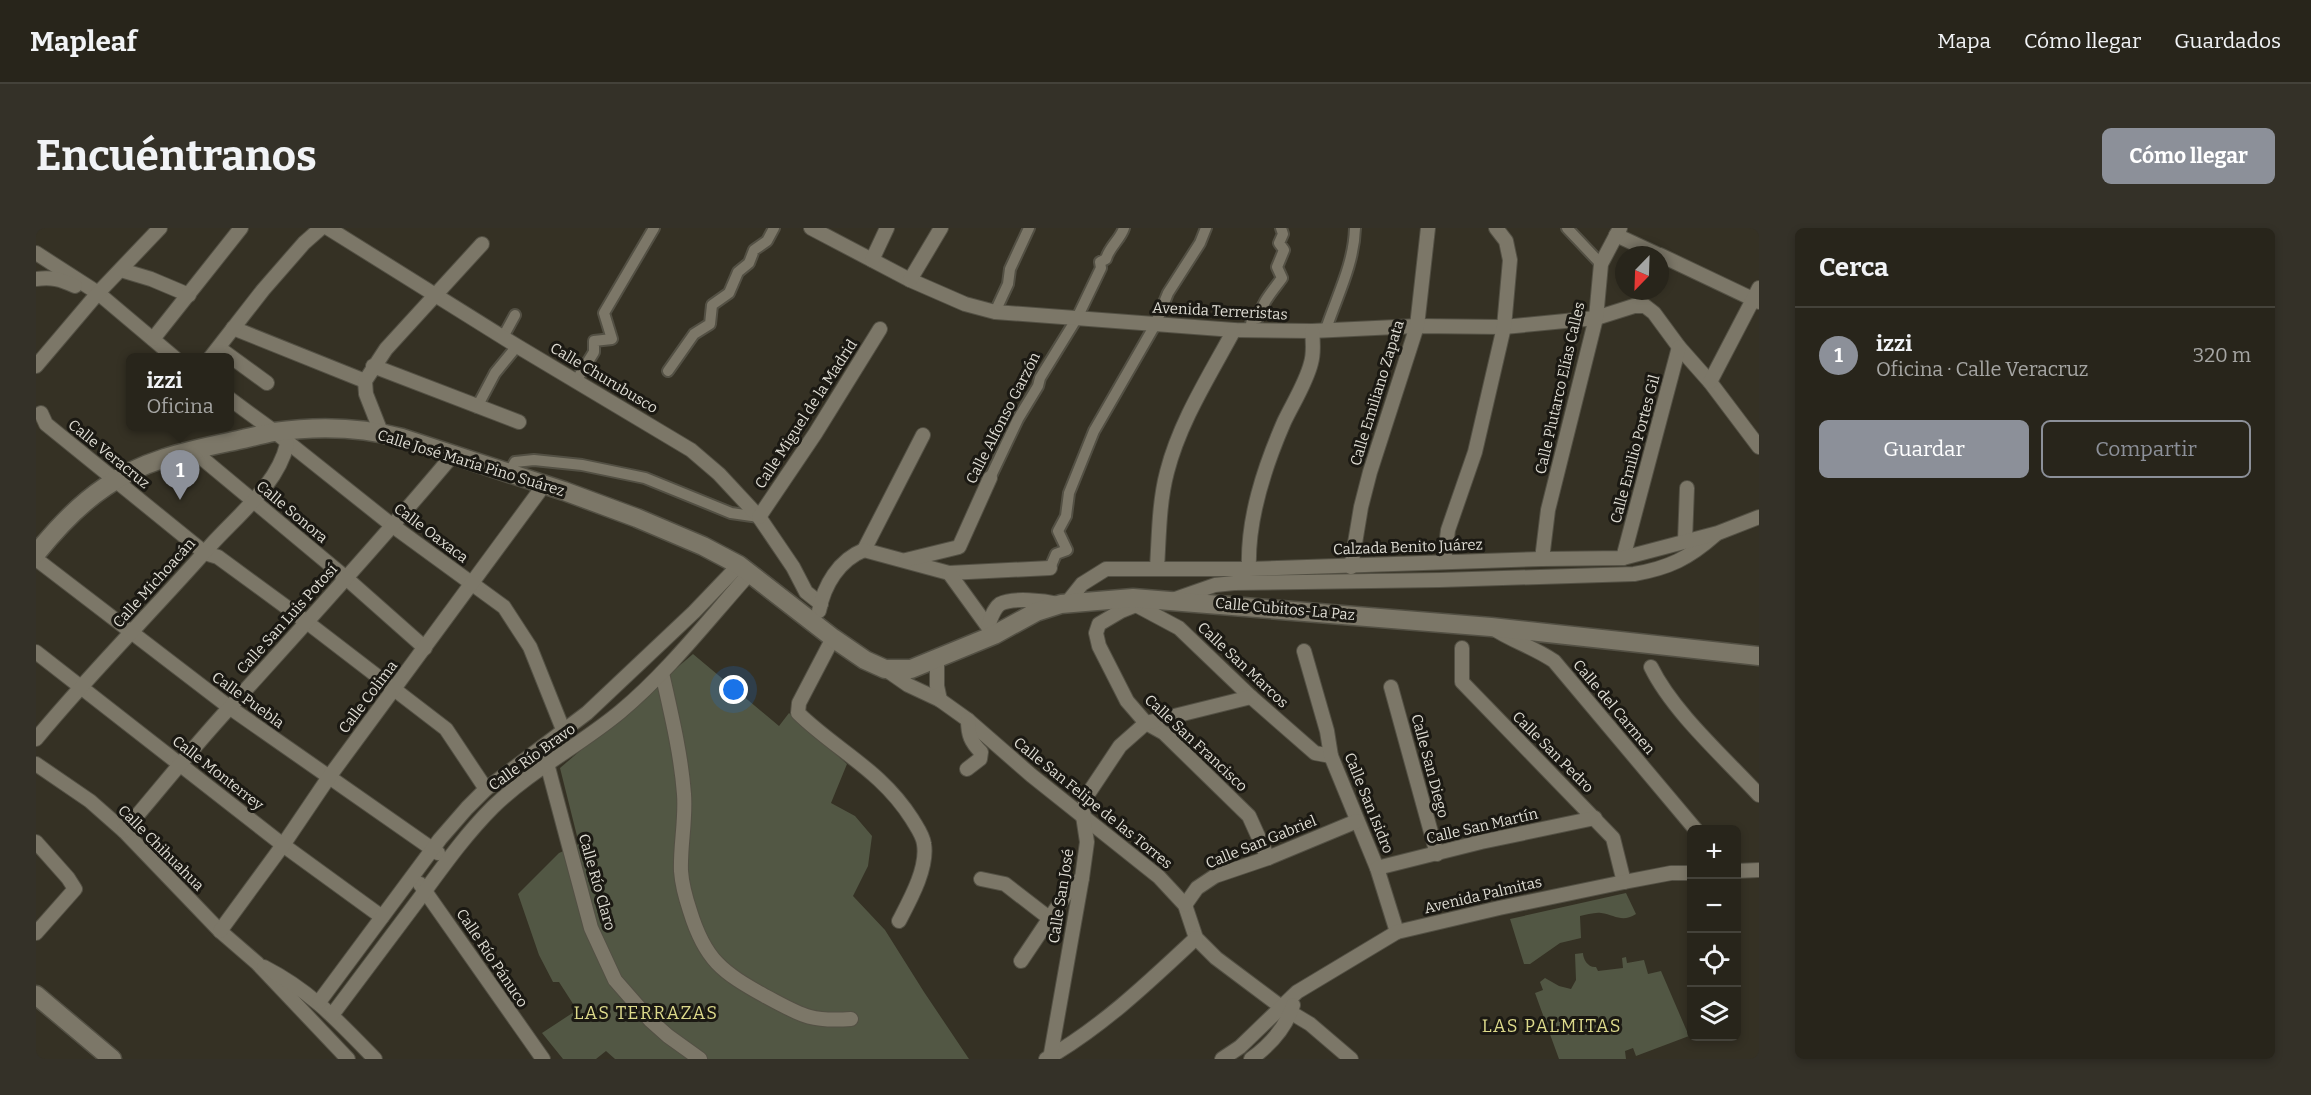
<!DOCTYPE html>
<html lang="es">
<head>
<meta charset="utf-8">
<style>
  body { margin:0; font-family:Bitter,serif; background:#343128; color:#f1f3f6 }
  .controls { position:absolute; right:18px; bottom:18px; display:grid; overflow:hidden; border-radius:9px; box-shadow:0 3px 9px #0003 }
  .controls button { width:54px; height:54px; display:grid; place-items:center; padding:0; border:0; border-bottom:2px solid #44423a; background:#28251b; color:#f1f3f6; font:30px sans-serif }
  .compass { position:absolute; left:1579px; top:18px; width:54px; height:54px; border-radius:50%; background:#28251b; box-shadow:0 3px 9px #0003; rotate:203deg }
  .you { position:absolute; left:698px; top:462px; width:21px; height:21px; margin:-15px; border:4px solid #fff; border-radius:50%; background:#1a73e8; box-shadow:0 0 0 9px #1a73e833 }
  .badge { display:grid; place-items:center; width:39px; height:39px; border-radius:50%; background:#8c9099; color:#fff; font-size:20px; font-weight:700 }
  .pin { position:absolute; translate:-50% -50px; filter:drop-shadow(0 2px 3px #0008) }
  .pin::after { content:''; position:absolute; top:32px; width:21px; height:18px; background:inherit; clip-path:polygon(0 0,100% 0,50% 100%) }
  .popup { position:absolute; left:90px; top:125px; width:108px; height:78px; box-sizing:border-box; display:grid; place-content:center; border-radius:9px; background:#28251b; filter:drop-shadow(0 2px 4px #0005); font-size:20px; white-space:nowrap; color:#a5a5a3 }
  .popup b { font-size:22px; color:#f1f3f6 }
  .popup::after { content:''; position:absolute; left:50%; top:100%; margin-left:-12px; border:12px solid transparent; border-top-color:#28251b }
  .list { margin:0; padding:0; list-style:none }
  h2 { display:flex; justify-content:space-between; align-items:center; height:78px; margin:0; padding:0 24px; font-size:26px }
  h2 small { font-size:20px; font-weight:400; color:#a5a5a3 }
  .list li { display:grid; grid-template-columns:39px 1fr auto; gap:18px; align-items:center; box-sizing:border-box; height:96px; padding:0 24px; border-top:2px solid #44423a }
  .list b { display:block; font-size:22px; white-space:nowrap }
  .list p { margin:0; font-size:20px; white-space:nowrap; color:#a5a5a3 }
  .list em { font-size:20px; font-style:normal; color:#a5a5a3 }
  .actions { display:flex; gap:12px; padding:18px 24px }
  .actions a { flex:1; padding:14px 0; border:2px solid #8c9099; border-radius:9px; text-align:center; font-size:21px; color:#8c9099 }
  .actions .main { background:#8c9099; color:#fff }
  .icon { flex:none; width:33px; height:33px; fill:none; stroke:currentColor; stroke-width:2; stroke-linecap:round; stroke-linejoin:round }
  .map { position:relative; flex:none; width:1723px; height:831px; overflow:hidden; border-radius:9px }
  header { display:flex; align-items:center; gap:36px; box-sizing:border-box; height:84px; padding:0 30px; background:#28251b; border-bottom:2px solid #44423a }
  header strong { font-size:28px }
  nav { display:flex; gap:33px; margin-inline-start:auto; font-size:21px }
  .intro { display:flex; align-items:center; justify-content:space-between; box-sizing:border-box; height:144px; padding:0 36px }
  h1 { margin:0; font-size:42px }
  .button { padding:15px 27px; border-radius:9px; background:#8c9099; color:#fff; font-size:21px; font-weight:700 }
  main { display:flex; gap:36px; padding:0 36px }
  aside { flex:1; background:#28251b; border-radius:9px; box-shadow:0 3px 9px #0003 }
  .map>svg:first-child { display:block }
</style>
</head>
<body>
<header>
<strong>Mapleaf</strong>
<nav><a>Mapa</a><a>Cómo llegar</a><a>Guardados</a></nav>
</header>
<div class="intro"><h1>Encuéntranos</h1><a class="button">Cómo llegar</a></div>
<main>
<div class="map">
<svg width="1723" height="831" viewBox="0 0 1723 831">
  <rect width="100%" height="100%" fill="#353124"/>
  <!-- green -->
  <g fill="#525744">
    <polygon points="657,426 743,498 753,485 811,536 795,575 819,588 836,608 832,638 817,668 849,702 888,764 933,831 579,831 570,823 560,831 527,831 506,805 541,782 523,754 517,754 503,727 482,666 523,625 543,616 524,540"/>
    <path d="M1590,665L1600,686C1586,695 1579,687 1565,685C1559,684 1550,687 1544,688L1545,710L1524,715L1494,736H1488L1474,691Z"/>
    <path d="M1547,725C1547,731 1552,740 1560,739L1562,743L1587,740L1586,730L1590,729L1591,735L1608,732L1612,746L1625,743L1653,808L1600,828L1597,820L1589,823L1590,831H1523L1499,765L1507,762L1504,754L1509,750L1523,758L1535,761L1540,752L1539,726Z"/>
  </g>
  <g fill="none" stroke-linecap="round" stroke-linejoin="round">
    <!-- pedestrian casing -->
    <g stroke="#535044" stroke-width="14">
      <g id="pedestrian">
        <polyline points="1531,0 1565,36"/>
        <polyline points="959,84 972,56 974,41 993,0"/>
        <path d="M1290,101C1301,68 1318,36 1319,0"/>
        <path d="M1214,102L1216,91L1222,90C1227,73 1236,64 1246,50L1241,39L1248,22L1243,15L1247,6L1245,0"/>
        <polyline points="467,109 479,87"/>
        <polyline points="632,143 658,106 674,96 676,77 693,65 702,44 713,35 718,22 731,13 738,0"/>
        <polyline points="540,153 558,124 558,113 576,111 568,85 618,0"/>
        <polyline points="441,179 459,145 481,118"/>
        <polyline points="473,245 479,234 498,232 546,237 609,250 695,285 723,289"/>
        <path d="M954,250L982,191L1002,158L1004,150L1041,90L1065,40L1064,34L1070,31C1073,19 1084,12 1088,0"/>
        <polyline points="1014,340 1020,326 1031,322 1022,303 1030,288 1033,265 1058,203 1119,97 1132,65 1164,15 1170,0"/>
      </g>
    </g>
    <!-- minor casing -->
    <g stroke="#535044" stroke-width="16">
      <g id="minor">
        <polyline points="292,0 481,118 655,222 683,246 723,289 757,339 770,364 785,376"/>
        <polyline points="775,0 874,52 929,76 959,84 1198,102 1276,103 1381,98 1468,99 1560,90 1598,78 1609,78 1618,85 1643,119 1674,154 1723,219"/>
        <polyline points="1580,7 1623,27"/>
        <polyline points="0,25 62,65 139,130"/>
        <polyline points="1624,27 1723,74"/>
        <polyline points="836,32 851,0"/>
        <polyline points="85,42 115,51 153,67"/>
        <path d="M0,51C16,49 24,51 39,58"/>
        <polyline points="874,52 905,0"/>
        <polyline points="197,100 329,153"/>
        <polyline points="117,111 205,0"/>
        <polyline points="183,120 231,155"/>
        <polyline points="174,130 227,62 268,15 285,0"/>
        <polyline points="0,138 62,65 124,0"/>
        <polyline points="337,138 483,194"/>
        <polyline points="1674,154 1723,60"/>
        <polyline points="194,171 239,204 357,298 468,379 494,419 528,504"/>
        <polyline points="5,185 10,196 169,325 182,329 272,395 410,501 450,561"/>
        <polyline points="345,204 330,166 329,153 350,121 446,16"/>
        <polyline points="155,221 310,350 389,420"/>
        <polyline points="723,289 779,206 844,101"/>
        <polyline points="1649,313 1651,260"/>
        <polyline points="828,322 913,345 1014,340"/>
        <polyline points="828,322 887,207"/>
        <polyline points="1587,330 1643,119"/>
        <polyline points="0,331 193,479 402,625"/>
        <polyline points="1506,331 1512,282 1560,90 1565,36 1584,0"/>
        <polyline points="870,332 923,319 954,250"/>
        <polyline points="1408,334 1412,302 1439,224 1468,99 1474,32 1470,13 1460,0"/>
        <polyline points="1315,339 1325,279 1334,244 1381,98 1392,0"/>
        <path d="M1121,340C1123,308 1123,274 1131,244C1144,193 1174,147 1198,102"/>
        <path d="M1213,341C1211,291 1228,240 1248,194C1257,175 1270,155 1275,135C1278,125 1277,113 1276,103"/>
        <polyline points="913,345 955,403"/>
        <polyline points="1098,371 1100,377 1143,400 1215,469 1279,525 1295,528"/>
        <path d="M1139,371L1179,357L1198,355L1404,352L1598,346C1633,340 1653,330 1679,307"/>
        <polyline points="1030,376 1046,356 1070,341 1213,341 1506,331 1587,330 1682,305 1723,289"/>
        <polyline points="1100,377 1085,383 1063,396 1060,405 1063,418 1091,473 1110,495 1128,505 1213,588 1232,630"/>
        <path d="M783,383C788,357 803,332 828,322"/>
        <path d="M952,398C955,391 957,381 964,376C977,369 1009,373 1023,376"/>
        <path d="M1455,399C1477,414 1496,418 1518,433L1660,602"/>
        <path d="M797,410L763,475L762,485C801,523 845,542 876,591C880,598 887,607 888,616C892,640 874,672 863,693"/>
        <polyline points="1426,420 1426,454 1577,610 1588,654"/>
        <polyline points="1268,423 1291,503 1295,528 1341,640 1361,704"/>
        <polyline points="0,424 247,617 346,689"/>
        <polyline points="901,431 901,458 904,472"/>
        <path d="M1615,439C1637,484 1688,529 1723,567"/>
        <polyline points="849,441 872,457 904,472 932,492 995,547 1123,649 1149,677 1160,710 1180,730 1244,778 1274,796 1315,831"/>
        <path d="M626,445C635,485 645,526 648,566C650,592 644,618 645,643C646,657 650,671 654,683C669,732 686,744 729,768C765,787 773,794 815,791"/>
        <polyline points="1355,459 1401,626"/>
        <path d="M0,511C55,444 117,383 175,317C202,287 242,256 251,216"/>
        <polyline points="509,528 555,700 579,752 614,792 632,808 664,831"/>
        <polyline points="0,536 54,573 88,603 184,703 221,735 312,831"/>
        <path d="M931,541L944,531L945,524C935,514 932,507 932,492"/>
        <path d="M88,603C123,562 158,518 195,478C270,395 345,313 416,228"/>
        <polyline points="0,614 32,650 39,661 0,705"/>
        <polyline points="1341,640 1445,614 1559,590"/>
        <polyline points="1700,643 1723,642"/>
        <polyline points="945,651 969,656 1013,690"/>
        <polyline points="384,656 507,831"/>
        <polyline points="1149,677 1161,660 1179,648 1232,630 1321,593"/>
        <polyline points="184,703 247,617 293,549 508,257"/>
        <polyline points="985,733 1030,666 1046,650"/>
        <path d="M228,739C275,763 303,794 339,831"/>
        <polyline points="283,774 404,611 431,580 450,561 551,485 658,384 703,337"/>
        <path d="M296,787C326,747 356,707 386,667C408,637 430,606 457,579C495,542 543,518 584,484C633,443 672,392 714,345"/>
        <path d="M1010,831C1066,799 1113,754 1160,710"/>
        <polyline points="1014,831 1046,650 1051,614 1047,588 1050,569 1084,518 1110,495 1215,469"/>
        <polyline points="1186,831 1204,819 1261,764 1361,704 1463,680 1588,654 1635,645 1656,645"/>
        <path d="M1215,831C1234,817 1250,800 1257,777"/>
      </g>
    </g>
    <!-- secondary casing -->
    <g stroke="#535044" stroke-width="21">
      <g id="secondary">
        <path d="M0,326C20,301 42,277 69,259C105,233 150,223 193,214C208,211 223,207 238,204C280,198 325,199 366,210L528,263L601,290L667,318L703,337L797,410L829,432L849,441H875L958,407L1000,384L1025,376L1097,370L1455,399L1723,428"/>
        <polyline points="0,767 76,831"/>
      </g>
    </g>
    <!-- pedestrian -->
    <use href="#pedestrian" stroke="#7c7768" stroke-width="10"/>
    <!-- minor -->
    <use href="#minor" stroke="#7c7768" stroke-width="14"/>
    <!-- secondary -->
    <use href="#secondary" stroke="#7c7768" stroke-width="18"/>
  </g>
  <g text-anchor="middle" dominant-baseline="central" stroke-width="6" stroke-linejoin="round" paint-order="stroke">
    <!-- street labels -->
    <g font-size="15" fill="#dfddd4" stroke="#1b1913">
      <text transform="translate(1184 83) rotate(3)">Avenida Terreristas</text>
      <text transform="translate(568 150) rotate(31)">Calle Churubusco</text>
      <text transform="translate(1524 160) rotate(-77)">Calle Plutarco Elías Calles</text>
      <text transform="translate(1341 165) rotate(-73)">Calle Emiliano Zapata</text>
      <text transform="translate(770 186) rotate(-57)">Calle Miguel de la Madrid</text>
      <text transform="translate(967 190) rotate(-63)">Calle Alfonso Garzón</text>
      <text transform="translate(1599 221) rotate(-75)">Calle Emilio Portes Gil</text>
      <text transform="translate(73 226) rotate(39)">Calle Veracruz</text>
      <text transform="translate(435 235) rotate(17)">Calle José María Pino Suárez</text>
      <text transform="translate(256 284) rotate(40)">Calle Sonora</text>
      <text transform="translate(395 305) rotate(37)">Calle Oaxaca</text>
      <text transform="translate(1372 319) rotate(-2)">Calzada Benito Juárez</text>
      <text transform="translate(118 355) rotate(-48)">Calle Michoacán</text>
      <text transform="translate(1249 381) rotate(5)">Calle Cubitos-La Paz</text>
      <text transform="translate(251 391) rotate(-48)">Calle San Luis Potosí</text>
      <text transform="translate(1207 437) rotate(43)">Calle San Marcos</text>
      <text transform="translate(332 469) rotate(-53)">Calle Colima</text>
      <text transform="translate(212 472) rotate(36)">Calle Puebla</text>
      <text transform="translate(1578 479) rotate(50)">Calle del Carmen</text>
      <text transform="translate(1160 515) rotate(43)">Calle San Francisco</text>
      <text transform="translate(1517 524) rotate(45)">Calle San Pedro</text>
      <text transform="translate(496 529) rotate(-36)">Calle Río Bravo</text>
      <text transform="translate(1394 538) rotate(75)">Calle San Diego</text>
      <text transform="translate(182 545) rotate(38)">Calle Monterrey</text>
      <text transform="translate(1057 575) rotate(39)">Calle San Felipe de las Torres</text>
      <text transform="translate(1333 575) rotate(68)">Calle San Isidro</text>
      <text transform="translate(1446 598) rotate(-13)">Calle San Martín</text>
      <text transform="translate(1225 614) rotate(-22)">Calle San Gabriel</text>
      <text transform="translate(125 620) rotate(45)">Calle Chihuahua</text>
      <text transform="translate(561 654) rotate(74)">Calle Río Claro</text>
      <text transform="translate(1447 667) rotate(-13)">Avenida Palmitas</text>
      <text transform="translate(1025 668) rotate(-81)">Calle San José</text>
      <text transform="translate(456 730) rotate(56)">Calle Río Pánuco</text>
    </g>
    <!-- quarter labels -->
    <g font-size="18" letter-spacing="1.5" fill="#ddda8b" stroke="#1b1913">
      <text x="610" y="785">LAS TERRAZAS</text>
      <text x="1516" y="798">LAS PALMITAS</text>
    </g>
  </g>
</svg>
<div class="controls">
<button>+</button>
<button>−</button>
<button><svg class="icon" aria-label="locate" viewBox="0 0 24 24"><circle cx="12" cy="12" r="6"/><path d="M12 2v4M12 18v4M2 12h4M18 12h4"/></svg></button>
<button><svg class="icon" aria-label="layers" viewBox="0 0 24 24"><path d="M12 4l9 5-9 5-9-5zM3 14l9 5 9-5"/></svg></button>
</div>
<svg class="compass" viewBox="-18 -18 36 36"><path d="M0-13l5 13h-10z" fill="#e53935"/><path d="M0 13l5-13h-10z" fill="#a5a5a3"/></svg>
<div class="you"></div>
<div class="pin badge" style="left:144px;top:272px">1</div>
<div class="popup"><b>izzi</b>Oficina</div>
</div>
<aside>
<h2>Cerca<small></small></h2>
<ul class="list">
<li><span class="badge">1</span><div><b>izzi</b><p>Oficina · Calle Veracruz</p></div><em>320 m</em></li>
</ul>
<div class="actions"><a class="main">Guardar</a><a>Compartir</a></div>
</aside>
</main>
</body>
</html>
